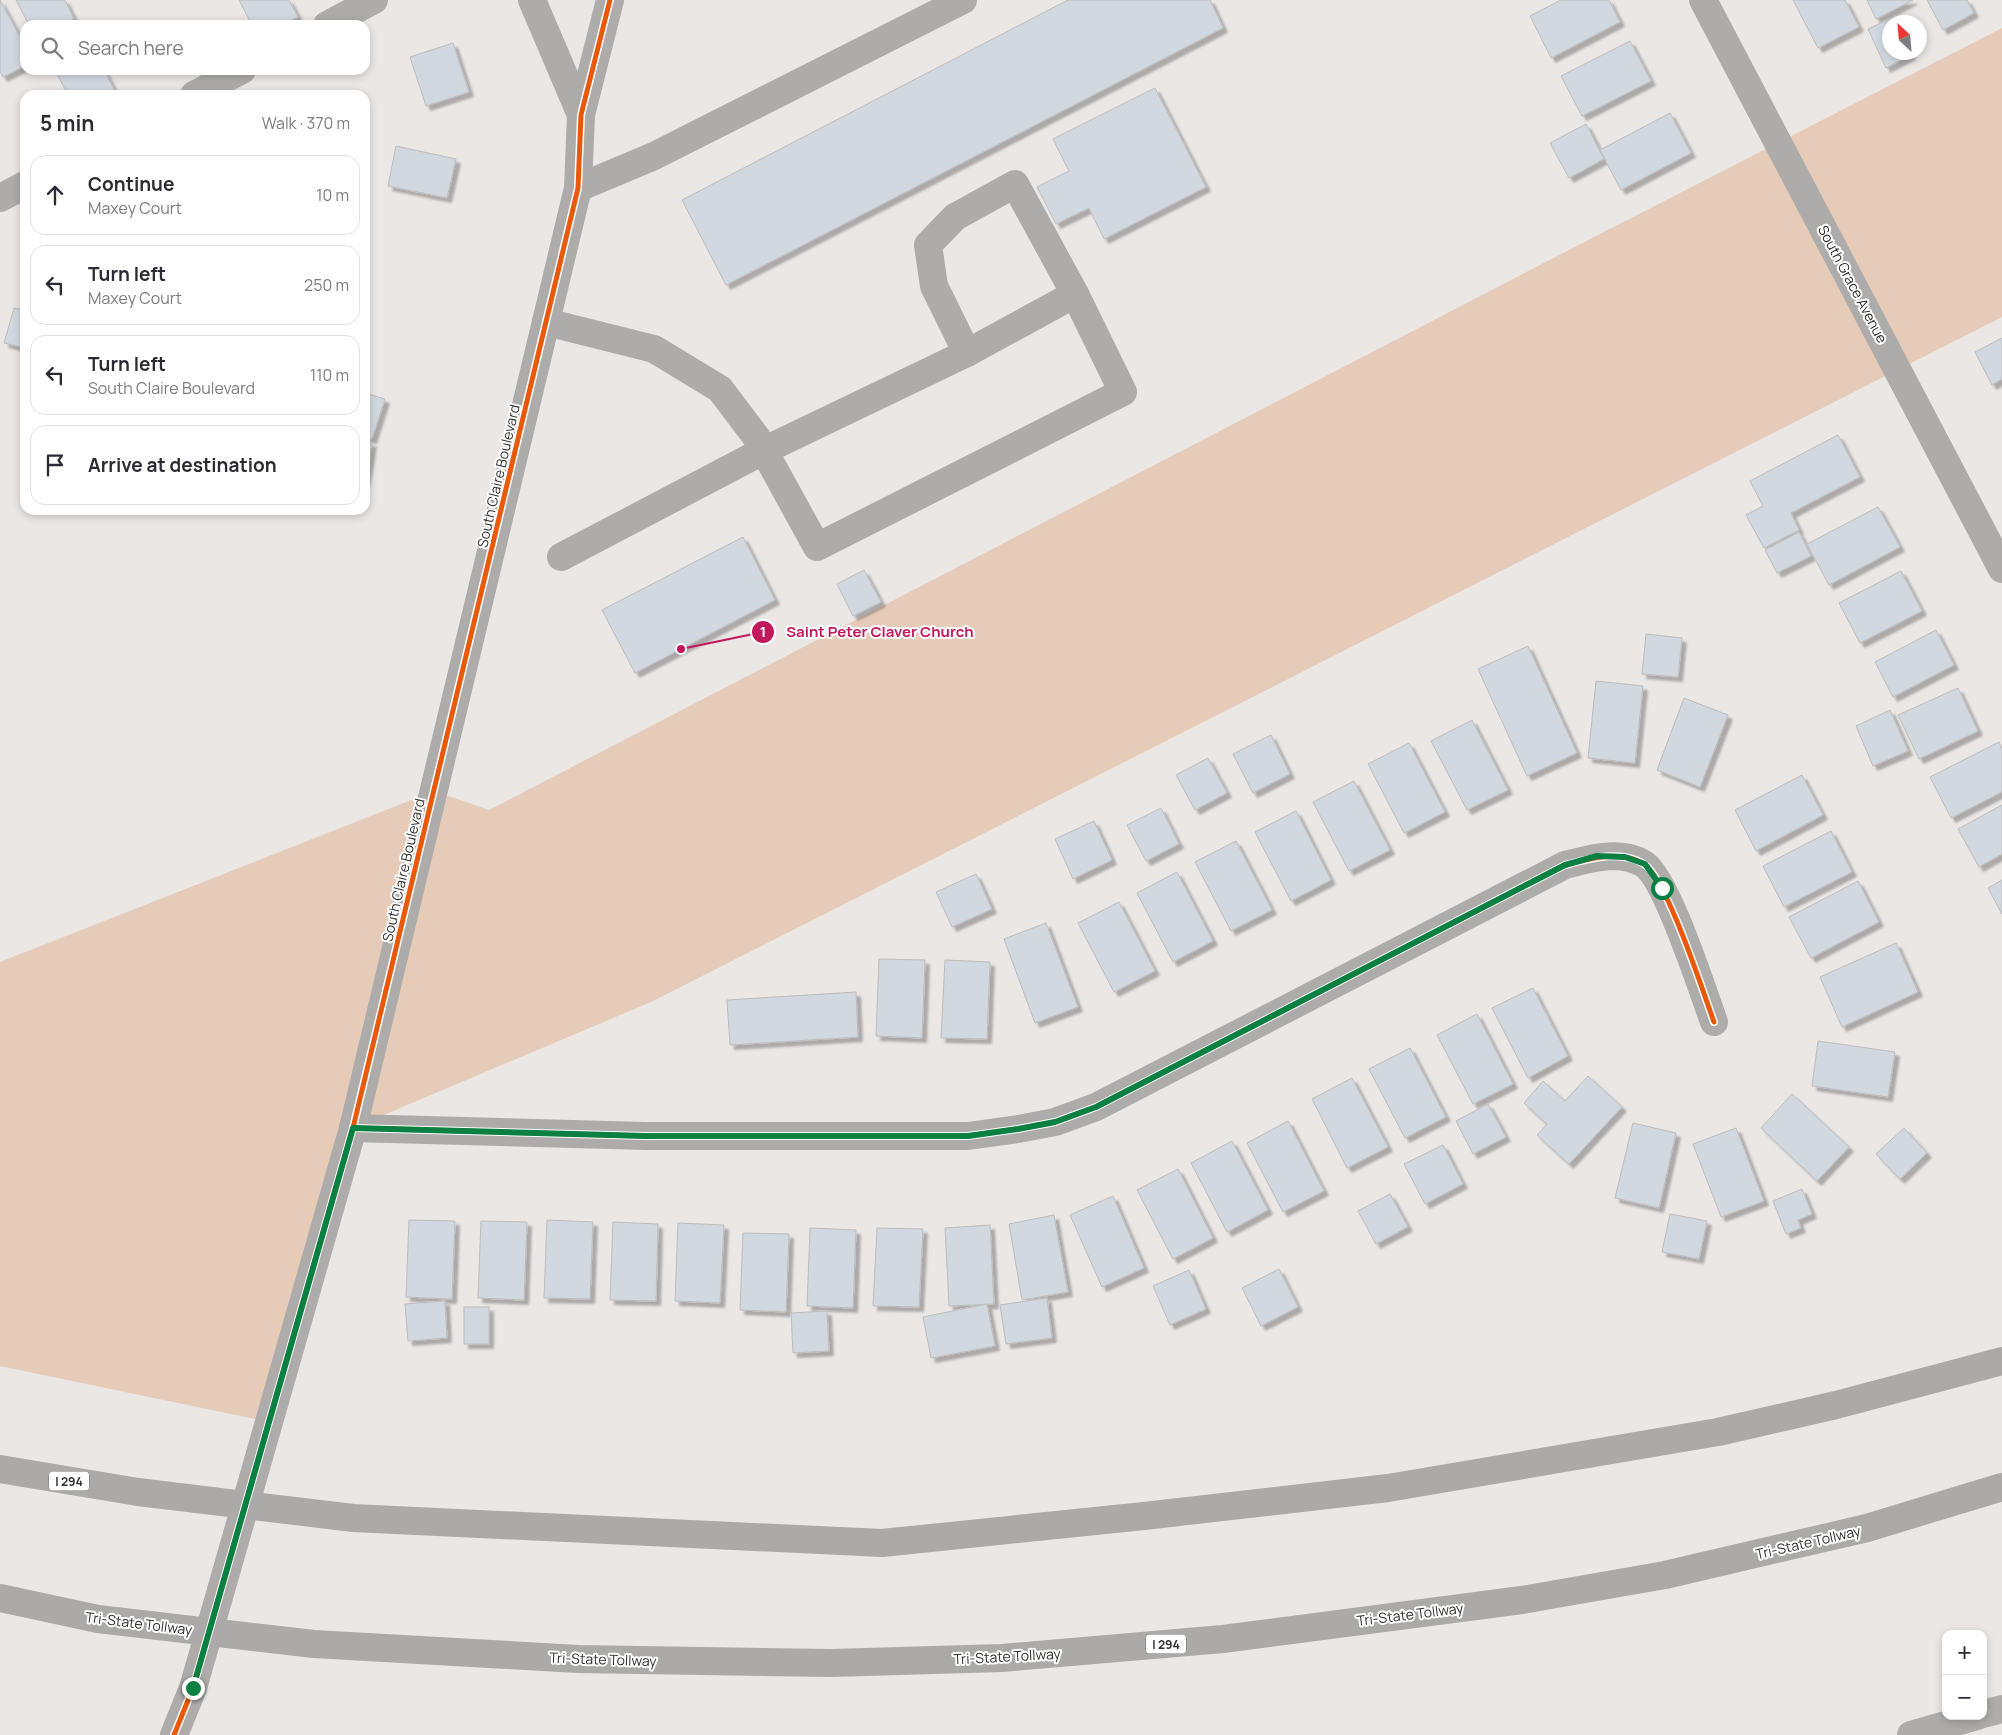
<!DOCTYPE html>
<html lang="en">
<head>
<meta charset="utf-8">
<style>
  body { margin:0; font-family:Manrope,sans-serif; background:#f2f2f3; color:#2b2b33 }
  .controls { position:absolute; right:15px; bottom:15px; display:grid; overflow:hidden; border-radius:10px; box-shadow:0 2px 8px #0003 }
  .controls button { width:45px; height:45px; display:grid; place-items:center; padding:0; border:0; border-bottom:1px solid #e1e1e2; background:#fff; color:#2b2b33; font:25px sans-serif }
  .compass { position:absolute; left:1882px; top:15px; width:45px; height:45px; border-radius:50%; background:#fff; box-shadow:0 2px 8px #0003; rotate:334deg }
  .stop { position:absolute; width:15px; height:15px; margin:-11px; border:4px solid #0b8043; border-radius:50%; background:#fff }
  .stop.end { background:#0b8043; border-color:#fff; box-shadow:0 1px 5px #0008 }
  .list { margin:0; padding:0; list-style:none }
  h2 { display:flex; justify-content:space-between; align-items:center; height:65px; margin:0; padding:0 20px; font-size:21px }
  h2 small { font-size:16px; font-weight:400; color:#7c7c81 }
  .list li { display:grid; grid-template-columns:32px 1fr auto; gap:15px; align-items:center; box-sizing:border-box; height:80px; margin:0 10px 10px; padding:0 10px; border:1px solid #e1e1e2; border-radius:15px }
  .list b { display:block; font-size:19px; white-space:nowrap }
  .list p { margin:0; font-size:16px; white-space:nowrap; color:#7c7c81 }
  .list em { font-size:16px; font-style:normal; color:#7c7c81 }
  .icon { flex:none; width:28px; height:28px; fill:none; stroke:currentColor; stroke-width:2; stroke-linecap:round; stroke-linejoin:round }
  .map { position:relative; flex:none; width:2002px; height:1735px; overflow:hidden }
  .search { position:absolute; background:#fff; box-shadow:0 2px 8px #0003; left:20px; top:20px; width:350px; height:55px; display:flex; align-items:center; gap:12px; box-sizing:border-box; padding:0 18px; border-radius:15px; color:#7c7c81; font-size:19px }
  .panel { position:absolute; background:#fff; box-shadow:0 2px 8px #0003; left:20px; top:90px; width:350px; height:425px; border-radius:15px }
  .map>svg:first-child { display:block }
</style>
</head>
<body>
<div class="map">
<svg width="2002" height="1735" viewBox="0 0 2002 1735">
  <defs>
    <filter id="shadow"><feDropShadow dx="4.5" dy="4.5" stdDeviation="1" flood-color="#0004"/></filter>
  </defs>
  <rect width="100%" height="100%" fill="#eae7e5"/>
  <!-- green -->
  <polygon fill="#e6ccb8" points="2002,28 2002,317 651,1002 353,1128 269,1422 0,1366 0,962 434,791 489,810 1594,237"/>
  <!-- building -->
  <g fill="#d1d8df" stroke="#bcbcbc" filter="url(#shadow)">
    <polygon points="0,0 25,46 25,66 3,77 0,72"/>
    <polygon points="16,0 65,0 74,19 63,25 52,25 50,22 43,25 29,25"/>
    <polygon points="239,0 289,0 298,17 281,25 252,25"/>
    <polygon points="1068,0 1210,0 1223,28 726,285 682,200"/>
    <polygon points="1561,0 1609,0 1620,22 1551,58 1530,16"/>
    <polygon points="1793,0 1845,0 1859,27 1818,48"/>
    <polygon points="1867,0 1913,0 1876,19"/>
    <polygon points="1927,0 1967,0 1974,13 1943,30"/>
    <polygon points="1894,17 1896,22 1890,22 1890,52 1910,52 1911,55 1886,68 1868,29"/>
    <polygon points="1630,41 1651,81 1582,116 1561,76"/>
    <polygon points="453,43 469,92 426,106 410,57"/>
    <polygon points="55,70 104,70 116,93 111,95 68,95"/>
    <polygon points="1155,88 1206,187 1104,239 1089,208 1056,224 1037,187 1069,171 1053,139"/>
    <polygon points="1670,113 1691,153 1621,190 1600,150"/>
    <polygon points="1586,124 1604,159 1569,178 1550,143"/>
    <polygon points="396,146 456,159 447,198 388,186"/>
    <polygon points="14,308 25,311 25,348 4,343"/>
    <polygon points="2002,338 2002,379 1992,385 1975,352"/>
    <polygon points="365,393 385,399 372,439 365,437"/>
    <polygon points="1838,435 1860,477 1791,513 1799,530 1764,548 1746,515 1763,506 1750,481"/>
    <polygon points="365,442 372,443 365,484"/>
    <polygon points="1878,507 1900,547 1829,585 1807,544"/>
    <polygon points="1799,532 1811,556 1777,573 1765,550"/>
    <polygon points="743,537 775,600 635,673 602,610"/>
    <polygon points="864,570 881,602 853,616 837,584"/>
    <polygon points="1901,571 1922,611 1860,643 1839,603"/>
    <polygon points="1936,630 1954,665 1893,697 1875,662"/>
    <polygon points="1646,634 1682,638 1678,677 1642,674"/>
    <polygon points="1528,646 1577,753 1527,776 1478,669"/>
    <polygon points="1596,681 1643,686 1635,763 1588,758"/>
    <polygon points="1958,688 1978,731 1919,759 1898,715"/>
    <polygon points="1684,698 1728,715 1700,787 1657,770"/>
    <polygon points="1890,710 1908,751 1873,766 1856,726"/>
    <polygon points="1472,720 1508,790 1467,810 1431,741"/>
    <polygon points="1271,735 1290,774 1253,793 1233,754"/>
    <polygon points="1999,742 2002,749 2002,792 1951,818 1930,777"/>
    <polygon points="1409,743 1445,812 1404,833 1368,764"/>
    <polygon points="1208,758 1227,793 1195,810 1176,775"/>
    <polygon points="1802,775 1823,815 1756,851 1735,810"/>
    <polygon points="1354,781 1390,850 1349,871 1313,802"/>
    <polygon points="2002,805 2002,854 1979,867 1958,829"/>
    <polygon points="1161,808 1179,844 1146,861 1127,825"/>
    <polygon points="1296,811 1331,880 1291,901 1255,832"/>
    <polygon points="1094,821 1112,860 1073,879 1055,839"/>
    <polygon points="1831,831 1852,872 1784,907 1763,866"/>
    <polygon points="1236,841 1272,910 1231,931 1195,862"/>
    <polygon points="1177,872 1213,941 1173,962 1137,893"/>
    <polygon points="976,874 992,909 952,927 936,892"/>
    <polygon points="2002,880 2002,914 1988,888"/>
    <polygon points="1858,881 1879,922 1811,958 1789,917"/>
    <polygon points="1119,902 1155,971 1114,992 1078,923"/>
    <polygon points="1046,923 1078,1007 1035,1023 1004,939"/>
    <polygon points="1896,943 1918,992 1842,1027 1820,977"/>
    <polygon points="879,959 925,960 922,1038 876,1036"/>
    <polygon points="945,960 990,962 987,1039 941,1038"/>
    <polygon points="1533,988 1568,1056 1528,1078 1492,1008"/>
    <polygon points="856,992 858,1037 730,1045 727,1000"/>
    <polygon points="1477,1014 1513,1084 1473,1104 1437,1035"/>
    <polygon points="1818,1041 1895,1052 1888,1097 1812,1086"/>
    <polygon points="1410,1048 1446,1117 1405,1138 1369,1069"/>
    <polygon points="1588,1076 1622,1107 1569,1164 1537,1135 1547,1124 1524,1103 1543,1081 1565,1101"/>
    <polygon points="1352,1078 1388,1147 1347,1168 1312,1099"/>
    <polygon points="1792,1094 1849,1147 1817,1181 1761,1128"/>
    <polygon points="1488,1104 1506,1137 1473,1154 1456,1121"/>
    <polygon points="1288,1121 1324,1191 1283,1212 1247,1143"/>
    <polygon points="1633,1123 1676,1133 1659,1208 1615,1198"/>
    <polygon points="1736,1128 1764,1201 1721,1217 1693,1144"/>
    <polygon points="1904,1128 1927,1153 1900,1179 1876,1154"/>
    <polygon points="1232,1141 1268,1210 1227,1232 1191,1163"/>
    <polygon points="1443,1145 1463,1184 1425,1204 1404,1164"/>
    <polygon points="1178,1169 1213,1238 1173,1259 1137,1190"/>
    <polygon points="1802,1189 1812,1214 1798,1220 1801,1228 1786,1234 1773,1201"/>
    <polygon points="1390,1194 1408,1227 1376,1244 1358,1211"/>
    <polygon points="1113,1196 1144,1268 1102,1287 1070,1215"/>
    <polygon points="1670,1214 1707,1221 1699,1259 1662,1252"/>
    <polygon points="1054,1215 1068,1292 1022,1300 1009,1224"/>
    <polygon points="409,1220 455,1221 452,1299 406,1297"/>
    <polygon points="547,1220 593,1222 590,1299 544,1298"/>
    <polygon points="481,1221 527,1222 524,1300 478,1298"/>
    <polygon points="613,1222 658,1224 656,1301 610,1300"/>
    <polygon points="678,1223 724,1225 720,1303 675,1301"/>
    <polygon points="990,1225 994,1304 949,1306 945,1228"/>
    <polygon points="810,1228 856,1230 853,1308 807,1306"/>
    <polygon points="877,1228 923,1229 919,1307 873,1306"/>
    <polygon points="743,1233 789,1234 786,1312 740,1310"/>
    <polygon points="1279,1269 1298,1307 1261,1326 1242,1288"/>
    <polygon points="1189,1270 1206,1309 1170,1325 1153,1286"/>
    <polygon points="1047,1298 1052,1338 1006,1344 1000,1305"/>
    <polygon points="445,1301 447,1338 408,1341 405,1304"/>
    <polygon points="987,1304 995,1346 931,1358 923,1317"/>
    <rect x="464" y="1307" width="25" height="37"/>
    <polygon points="827,1311 829,1351 793,1353 791,1313"/>
  </g>
  <g fill="none" stroke-linecap="round" stroke-linejoin="round">
    <!-- minor -->
    <g stroke="#aeacab" stroke-width="28">
      <polyline points="532,0 581,115"/>
      <polyline points="1703,0 2002,569"/>
      <polyline points="327,25 374,0"/>
      <polyline points="194,95 242,70"/>
      <polyline points="578,188 654,156 963,0"/>
      <polyline points="0,198 25,185"/>
      <polyline points="546,322 654,349 720,389 757,438 817,547 1123,392 1075,294 1015,184 955,217 928,245 934,286 967,353"/>
      <polyline points="561,557 763,451 967,353 1075,294"/>
      <path d="M353,1128L646,1136H968L1018,1129L1055,1122L1096,1107L1565,865C1589,859 1621,849 1644,864C1667,879 1703,992 1714,1022"/>
      <polyline points="1983,1714 2002,1709"/>
      <polyline points="174,1735 193,1688 353,1128 578,188 581,115 610,0"/>
      <polyline points="1911,1735 1977,1716"/>
    </g>
    <!-- highway -->
    <g stroke="#abaaa9" stroke-width="28">
      <polyline points="0,1469 138,1492 353,1518 882,1543 1144,1516 1388,1488 1718,1432 1836,1405 2002,1361"/>
      <polyline points="0,1598 98,1619 314,1644 578,1659 831,1663 1002,1658 1223,1639 1522,1600 1665,1575 1867,1528 2002,1487"/>
    </g>
    <!-- cycleway casing -->
    <g stroke="#fff" stroke-width="8">
      <g id="cycleway">
        <path d="M353,1128L646,1136H968L1018,1129L1055,1122L1096,1107L1565,865C1589,859 1621,849 1644,864C1667,879 1703,992 1714,1022"/>
        <polyline points="174,1735 193,1688 353,1128 578,188 581,115 610,0"/>
      </g>
    </g>
    <!-- cycleway -->
    <use href="#cycleway" stroke="#e8590c" stroke-width="5"/>
  </g>
  <g fill="none" stroke-linecap="round" stroke-linejoin="round">
    <!-- route -->
    <polyline stroke="#0b8043" stroke-width="6" points="193,1688 353,1128 646,1136 968,1136 1018,1129 1055,1122 1096,1107 1565,865 1597,856 1625,857 1645,864 1662,888"/>
  </g>
  <g text-anchor="middle" dominant-baseline="central" stroke-width="4" stroke-linejoin="round" paint-order="stroke">
    <!-- shield labels -->
    <g fill="#fff" stroke="#706e6d" stroke-width="1">
      <rect x="49" y="1471.5" width="40" height="19" rx="4"/>
      <rect x="1146" y="1634.5" width="40" height="19" rx="4"/>
    </g>
    <g font-size="12" font-weight="bold" fill="#32302e">
      <text x="69" y="1481">I 294</text>
      <text x="1166" y="1644">I 294</text>
    </g>
    <!-- street labels -->
    <g font-size="14" fill="#32302e" stroke="#fff">
      <text transform="translate(1853 284) rotate(62)">South Grace Avenue</text>
      <text transform="translate(498 476) rotate(-77)">South Claire Boulevard</text>
      <text transform="translate(403 870) rotate(-77)">South Claire Boulevard</text>
      <text transform="translate(1808 1542) rotate(-13)">Tri-State Tollway</text>
      <text transform="translate(1410 1614) rotate(-7)">Tri-State Tollway</text>
      <text transform="translate(139 1623) rotate(7)">Tri-State Tollway</text>
      <text transform="translate(1007 1656) rotate(-3)">Tri-State Tollway</text>
      <text transform="translate(603 1659) rotate(2)">Tri-State Tollway</text>
    </g>
  </g>
  <!-- callouts -->
  <path fill="none" stroke="#c2185b" stroke-width="2" d="M681 649L763 632"/>
  <g fill="#c2185b" stroke="#fff" stroke-width="2">
    <circle cx="681" cy="649" r="5"/>
    <circle cx="763" cy="632" r="12"/>
  </g>
  <g font-size="15" text-anchor="middle" font-weight="bold" fill="#fff">
    <text x="763" y="637">1</text>
  </g>
  <g font-size="15" text-anchor="middle" font-weight="bold" fill="#c2185b" stroke="#fff" stroke-width="4" stroke-linejoin="round" paint-order="stroke">
    <text x="880" y="637">Saint Peter Claver Church</text>
  </g>
</svg>
<div class="controls">
<button>+</button>
<button>−</button>
</div>
<svg class="compass" viewBox="-18 -18 36 36"><path d="M0-13l5 13h-10z" fill="#e53935"/><path d="M0 13l5-13h-10z" fill="#7c7c81"/></svg>
<div class="stop" style="left:1662px;top:888px"></div>
<div class="stop end" style="left:193px;top:1688px"></div>
<div class="search"><svg class="icon" aria-label="search" viewBox="0 0 24 24"><circle cx="10" cy="10" r="6"/><path d="M15 15l6 6"/></svg>Search here</div>
<section class="panel">
<h2>5 min<small>Walk · 370 m</small></h2>
<ul class="list">
<li><svg class="icon" aria-label="ahead" viewBox="0 0 24 24"><path d="M12 20V5M6 11l6-6 6 6"/></svg><div><b>Continue</b><p>Maxey Court</p></div><em>10 m</em></li>
<li><svg class="icon" aria-label="left" viewBox="0 0 24 24"><path d="M17 20v-9H6M10 6l-5 5 5 5"/></svg><div><b>Turn left</b><p>Maxey Court</p></div><em>250 m</em></li>
<li><svg class="icon" aria-label="left" viewBox="0 0 24 24"><path d="M17 20v-9H6M10 6l-5 5 5 5"/></svg><div><b>Turn left</b><p>South Claire Boulevard</p></div><em>110 m</em></li>
<li><svg class="icon" aria-label="arrive" viewBox="0 0 24 24"><path d="M6 21V4h12l-3 4 3 4H6"/></svg><div><b>Arrive at destination</b></div></li>
</ul>
</section>
</div>
</body>
</html>
